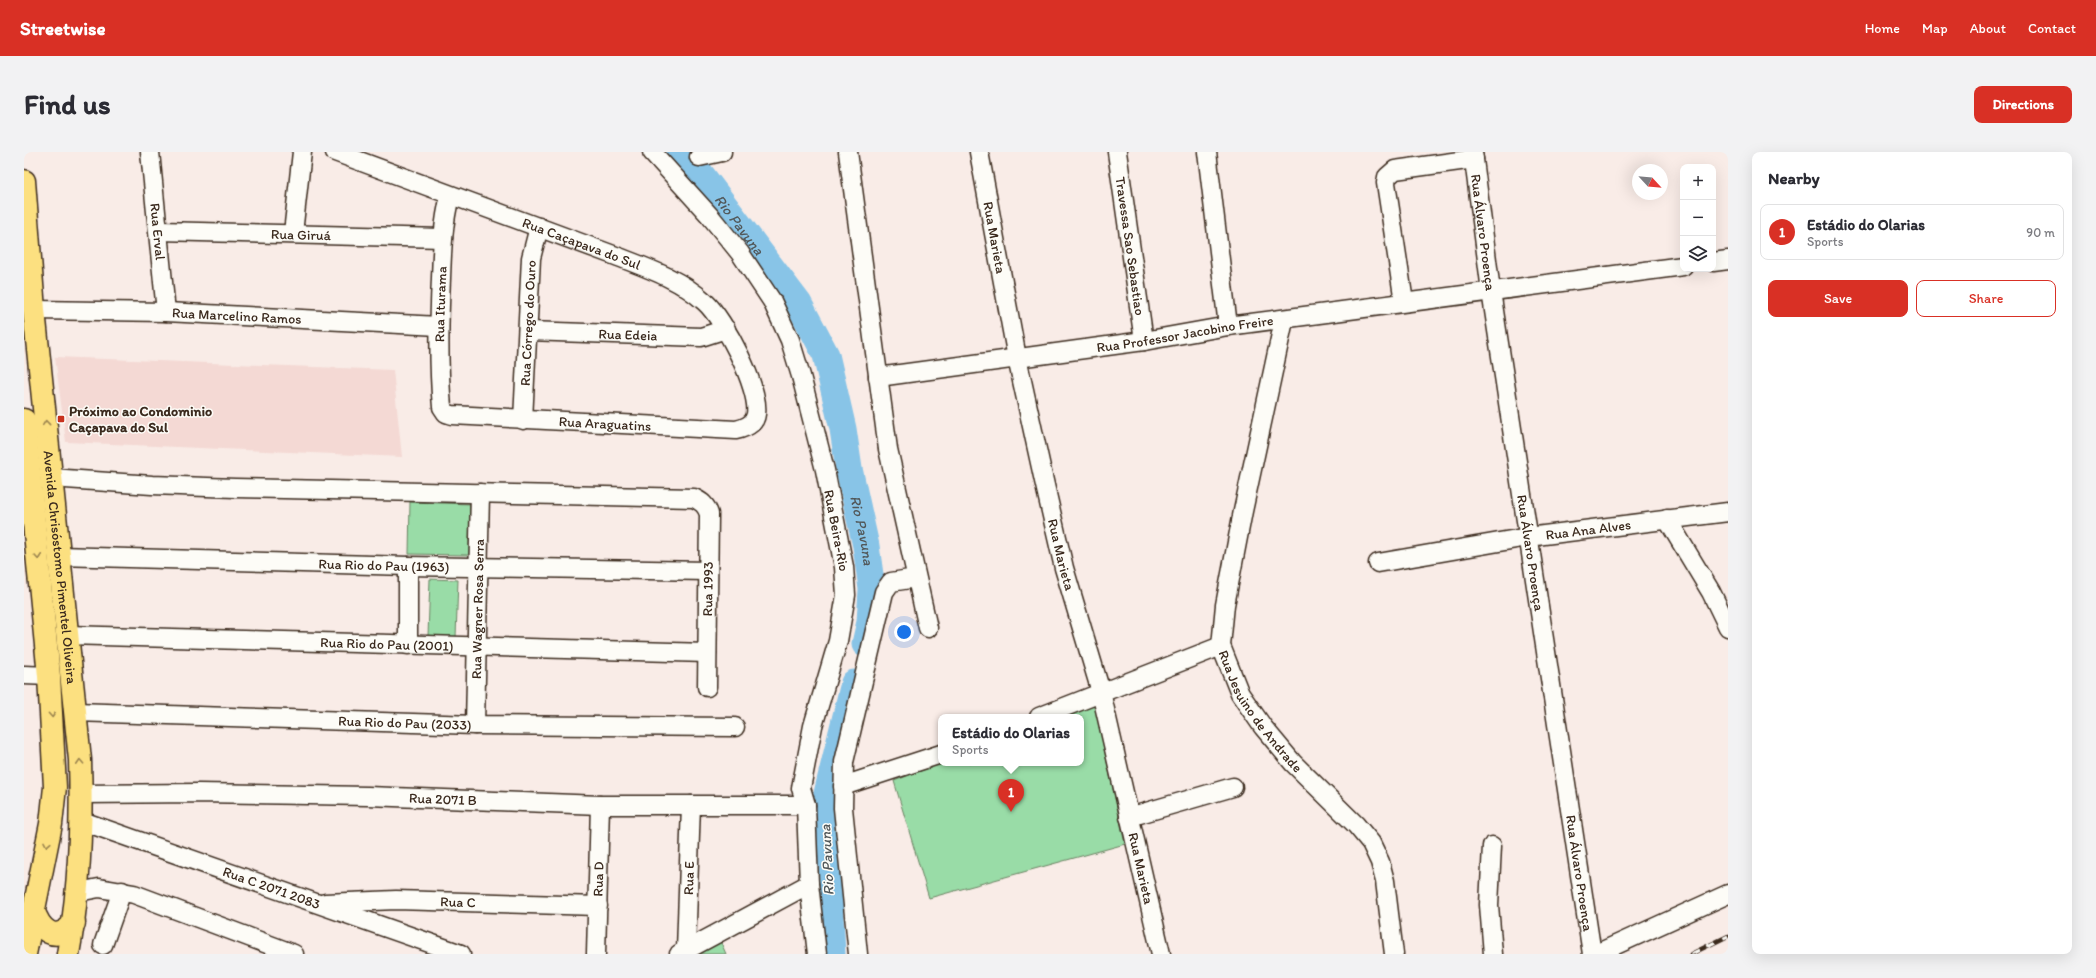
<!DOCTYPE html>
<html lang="en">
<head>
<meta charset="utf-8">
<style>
  body { margin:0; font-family:Itim,sans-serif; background:#f2f2f3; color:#2b2b33 }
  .controls { position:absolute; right:12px; top:12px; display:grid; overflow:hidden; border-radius:8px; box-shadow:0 4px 16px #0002 }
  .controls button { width:36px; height:36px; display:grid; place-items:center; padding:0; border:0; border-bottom:1px solid #e1e1e2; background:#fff; color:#2b2b33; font:20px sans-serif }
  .compass { position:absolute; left:1608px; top:12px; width:36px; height:36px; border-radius:50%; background:#fff; box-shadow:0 4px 16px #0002; rotate:116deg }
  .you { position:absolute; left:880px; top:480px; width:14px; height:14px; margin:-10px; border:3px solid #fff; border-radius:50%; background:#1a73e8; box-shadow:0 0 0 6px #1a73e833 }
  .badge { display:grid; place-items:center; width:26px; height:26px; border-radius:50%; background:#d93025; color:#fff; font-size:13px; font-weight:700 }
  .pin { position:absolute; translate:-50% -33px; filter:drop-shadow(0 1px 2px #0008) }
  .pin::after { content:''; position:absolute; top:21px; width:14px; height:12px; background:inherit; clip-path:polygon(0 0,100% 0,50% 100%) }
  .popup { position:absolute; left:914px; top:562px; width:146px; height:52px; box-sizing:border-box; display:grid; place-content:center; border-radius:8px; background:#fff; filter:drop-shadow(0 1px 3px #0005); font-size:13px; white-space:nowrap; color:#7c7c81 }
  .popup b { font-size:15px; color:#2b2b33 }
  .popup::after { content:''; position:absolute; left:50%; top:100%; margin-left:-8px; border:8px solid transparent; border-top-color:#fff }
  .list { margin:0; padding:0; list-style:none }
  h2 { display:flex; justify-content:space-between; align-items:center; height:52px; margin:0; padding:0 16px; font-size:17px }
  h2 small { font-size:13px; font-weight:400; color:#7c7c81 }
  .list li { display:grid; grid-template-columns:26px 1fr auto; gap:12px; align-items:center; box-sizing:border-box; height:56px; margin:0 8px 8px; padding:0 8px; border:1px solid #e1e1e2; border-radius:8px }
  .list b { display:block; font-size:15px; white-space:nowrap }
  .list p { margin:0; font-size:13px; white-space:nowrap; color:#7c7c81 }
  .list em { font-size:13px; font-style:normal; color:#7c7c81 }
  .actions { display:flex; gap:8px; padding:12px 16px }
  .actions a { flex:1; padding:9px 0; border:1px solid #d93025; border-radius:8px; text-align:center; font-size:14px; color:#d93025 }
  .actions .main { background:#d93025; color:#fff }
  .icon { flex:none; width:22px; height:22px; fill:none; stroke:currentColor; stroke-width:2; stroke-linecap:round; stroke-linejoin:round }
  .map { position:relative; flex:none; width:1704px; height:802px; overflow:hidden; border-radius:8px }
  header { display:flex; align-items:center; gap:24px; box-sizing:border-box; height:56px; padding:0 20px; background:#d93025; color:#fff }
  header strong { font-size:19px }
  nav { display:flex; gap:22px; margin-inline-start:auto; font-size:14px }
  .intro { display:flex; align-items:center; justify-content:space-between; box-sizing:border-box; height:96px; padding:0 24px }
  h1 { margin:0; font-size:28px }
  .button { padding:10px 18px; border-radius:8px; background:#d93025; color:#fff; font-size:14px; font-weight:700 }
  main { display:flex; gap:24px; padding:0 24px }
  aside { flex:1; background:#fff; border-radius:8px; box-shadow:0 4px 16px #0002 }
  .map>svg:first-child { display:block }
</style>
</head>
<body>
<header>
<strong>Streetwise</strong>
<nav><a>Home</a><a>Map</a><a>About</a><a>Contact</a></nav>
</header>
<div class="intro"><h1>Find us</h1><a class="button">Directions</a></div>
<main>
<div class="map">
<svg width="1704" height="802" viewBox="0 0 1704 802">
  <rect width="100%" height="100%" fill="#f9ece7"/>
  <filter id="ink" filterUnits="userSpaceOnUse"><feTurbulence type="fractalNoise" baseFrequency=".025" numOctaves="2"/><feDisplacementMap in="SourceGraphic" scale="8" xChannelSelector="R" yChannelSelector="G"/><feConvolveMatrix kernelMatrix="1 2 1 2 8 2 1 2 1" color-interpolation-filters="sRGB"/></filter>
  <g filter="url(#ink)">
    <!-- built -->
    <polygon fill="#f4d9d4" points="31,205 369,218 378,305 42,290"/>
    <!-- grass -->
    <g fill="#99dca7" stroke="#6a8362">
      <polygon points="386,350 446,352 445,403 385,402"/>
      <polygon points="406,427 434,428 432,485 404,484"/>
      <polygon points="1070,550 1101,692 905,746 870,629 917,611 1057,611 1057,565 1031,565"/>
      <polygon points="695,786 702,802 666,802"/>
    </g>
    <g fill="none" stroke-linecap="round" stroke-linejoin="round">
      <!-- river -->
      <g stroke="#88c4e7" stroke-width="27">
        <path id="s1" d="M656,0L676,21L775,152L802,203L819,277L825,317L842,394L848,437L846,470L841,492"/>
        <polyline points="808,802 800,654 830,531"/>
      </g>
      <!-- minor casing -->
      <g stroke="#3b2a1e" stroke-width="21">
        <g id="minor">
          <path id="s2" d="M126,0L142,160"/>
          <path id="s3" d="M311,0L592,104C623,116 656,127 681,150C700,167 736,236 732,262C731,272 721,276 712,278L428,263L422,261L418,255C414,212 415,169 417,126C418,98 419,71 426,44"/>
          <path id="s4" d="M628,0L686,64L716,101L748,149L766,188L777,224L801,318L820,415L822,443L814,489L789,574L777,636L782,653L785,732L793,802"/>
          <polyline points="824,0 864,297 904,476"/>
          <path id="s5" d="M955,0L993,206L1020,329L1040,416L1077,540L1137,802"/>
          <path id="s6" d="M1093,0L1120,189"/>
          <polyline points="1183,0 1204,174"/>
          <path id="s7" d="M1449,0L1467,139L1568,802"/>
          <polyline points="675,5 698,0"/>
          <path id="s8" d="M135,79L419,86"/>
          <polyline points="269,81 278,0"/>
          <polyline points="1689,110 1704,108"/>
          <polyline points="1380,150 1362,31 1363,25 1371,18 1450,7"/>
          <path id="s9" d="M10,158L142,160L415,174"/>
          <path id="s10" d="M1260,168L1219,359L1201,453L1197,494L1216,542L1239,575L1269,611L1332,673L1347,691L1356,710L1361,729L1370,802"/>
          <path id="s11" d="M504,179L677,185L702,177"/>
          <path id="s12" d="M854,225L1120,189L1204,174L1659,114"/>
          <path id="s13" d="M499,268L507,106L515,75"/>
          <path d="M27,326L128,333L211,336L670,346C678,350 682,353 685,362L683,535"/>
          <polyline points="1643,367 1687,440 1704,475"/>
          <path id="s14" d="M35,404L384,414L684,419"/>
          <path id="s15" d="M1354,411L1504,385L1704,360"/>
          <polyline points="384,414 384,493"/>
          <path id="s16" d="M43,483L683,501"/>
          <polyline points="0,523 25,524"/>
          <path id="s17" d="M51,560L451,573L711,575"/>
          <polyline points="1015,565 1197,494"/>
          <path id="s18" d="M451,573L456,341"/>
          <polyline points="819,634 917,602"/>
          <path id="s19" d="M57,642L175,641L344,644L576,653H782"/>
          <polyline points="1105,665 1209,635"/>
          <path id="s20" d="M58,669L437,802"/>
          <polyline points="1468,694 1465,753 1469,802"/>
          <polyline points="54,740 75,736 110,742 270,802"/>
          <path id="s21" d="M301,751L372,748L574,754"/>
          <polyline points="79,793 98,739"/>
          <path id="s22" d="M662,798L667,653"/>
          <path id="s23" d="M572,802L576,653"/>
          <polyline points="655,802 785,732"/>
          <polyline points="834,802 819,656 820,610 860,440 867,430 892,426"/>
          <polyline points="1572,802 1704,742"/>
        </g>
      </g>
      <!-- major casing -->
      <g stroke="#3b2a1e" stroke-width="25">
        <g id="major">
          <path id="s24" d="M0,29L10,158L56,608C58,674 56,737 44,802"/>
          <polyline points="0,268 25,524 31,635 27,672 1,802"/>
          <path d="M9,757C16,778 31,793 50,771"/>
        </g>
      </g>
      <!-- minor -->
      <use href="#minor" stroke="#fdfcf7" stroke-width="18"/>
      <!-- major -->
      <use href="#major" stroke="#fce080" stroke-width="22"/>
      <!-- rail casing -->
      <g stroke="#3b2a1e" stroke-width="4.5">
        <polyline id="rail" points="1667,802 1704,784"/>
      </g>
      <!-- rail -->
      <use href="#rail" stroke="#fdfcf7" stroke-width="3" stroke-dasharray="9" stroke-linecap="butt"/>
    </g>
    <!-- one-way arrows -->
    <defs><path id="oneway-chevron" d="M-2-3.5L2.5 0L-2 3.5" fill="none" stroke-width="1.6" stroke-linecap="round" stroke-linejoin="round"/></defs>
    <g stroke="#9c854f">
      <use href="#oneway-chevron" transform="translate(22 271) rotate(-96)"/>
      <use href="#oneway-chevron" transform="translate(14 405) rotate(85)"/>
      <use href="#oneway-chevron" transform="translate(28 563) rotate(86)"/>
      <use href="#oneway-chevron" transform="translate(56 610) rotate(-93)"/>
      <use href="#oneway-chevron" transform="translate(23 692) rotate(101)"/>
    </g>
  </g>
  <!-- markers -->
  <rect fill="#c8321e" stroke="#fdfcf7" stroke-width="1.5" x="33" y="263" width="8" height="8" rx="2"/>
  <g text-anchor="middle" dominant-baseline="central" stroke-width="3" stroke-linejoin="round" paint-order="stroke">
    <!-- street labels -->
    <g font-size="14" fill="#3b2a1e" stroke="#fdfcf7">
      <text stroke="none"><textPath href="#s2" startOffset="80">Rua Erval</textPath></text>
      <text stroke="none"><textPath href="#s7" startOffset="81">Rua Álvaro Proença</textPath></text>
      <text stroke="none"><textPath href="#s8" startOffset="142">Rua Giruá</textPath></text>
      <text stroke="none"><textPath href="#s5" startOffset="87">Rua Marieta</textPath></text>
      <text stroke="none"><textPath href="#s3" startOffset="263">Rua Caçapava do Sul</textPath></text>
      <text stroke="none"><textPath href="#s6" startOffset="95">Travessa Sao Sebastiao</textPath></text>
      <text stroke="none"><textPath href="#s3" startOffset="954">Rua Iturama</textPath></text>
      <text stroke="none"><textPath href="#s9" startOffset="203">Rua Marcelino Ramos</textPath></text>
      <text stroke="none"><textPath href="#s13" startOffset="97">Rua Córrego do Ouro</textPath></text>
      <text stroke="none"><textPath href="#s12" startOffset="310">Rua Professor Jacobino Freire</textPath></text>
      <text stroke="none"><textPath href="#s11" startOffset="100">Rua Edeia</textPath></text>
      <text transform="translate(581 272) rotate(3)">Rua Araguatins</text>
      <text stroke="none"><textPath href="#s15" startOffset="213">Rua Ana Alves</textPath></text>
      <text stroke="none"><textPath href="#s4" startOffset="431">Rua Beira-Rio</textPath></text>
      <text stroke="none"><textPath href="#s7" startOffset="405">Rua Álvaro Proença</textPath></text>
      <text stroke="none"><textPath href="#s5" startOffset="411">Rua Marieta</textPath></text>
      <text stroke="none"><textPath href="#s14" startOffset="325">Rua Rio do Pau (1963)</textPath></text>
      <text stroke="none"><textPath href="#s24" startOffset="388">Avenida Chrisóstomo Pimentel Oliveira</textPath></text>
      <text transform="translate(684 437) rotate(-89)">Rua 1993</text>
      <text stroke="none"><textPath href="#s18" startOffset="116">Rua Wagner Rosa Serra</textPath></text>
      <text stroke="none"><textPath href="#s16" startOffset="320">Rua Rio do Pau (2001)</textPath></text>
      <text stroke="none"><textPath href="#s10" startOffset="409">Rua Jesuino de Andrade</textPath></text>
      <text stroke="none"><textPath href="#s17" startOffset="330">Rua Rio do Pau (2033)</textPath></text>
      <text stroke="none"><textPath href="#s19" startOffset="362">Rua 2071 B</textPath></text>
      <text stroke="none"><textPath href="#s5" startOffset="735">Rua Marieta</textPath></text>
      <text stroke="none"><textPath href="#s7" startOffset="729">Rua Álvaro Proença</textPath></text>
      <text stroke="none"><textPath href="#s22" startOffset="72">Rua E</textPath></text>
      <text stroke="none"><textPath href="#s23" startOffset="75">Rua D</textPath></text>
      <text stroke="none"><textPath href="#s20" startOffset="201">Rua C 2071 2083</textPath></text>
      <text stroke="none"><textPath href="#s21" startOffset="133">Rua C</textPath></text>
    </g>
    <!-- poi labels -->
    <g font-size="14" font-weight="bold" fill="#3b2a1e" stroke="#fdfcf7" text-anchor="start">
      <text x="45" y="259">Próximo ao Condominio<tspan x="45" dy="16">Caçapava do Sul</tspan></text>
    </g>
    <!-- water labels -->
    <g font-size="15" font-style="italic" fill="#52585a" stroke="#fdfcf7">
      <text stroke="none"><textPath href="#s1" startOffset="94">Rio Pavuna</textPath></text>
      <text stroke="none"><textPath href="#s1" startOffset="430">Rio Pavuna</textPath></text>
      <text transform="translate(803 708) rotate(-93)">Rio Pavuna</text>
    </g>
  </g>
</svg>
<div class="controls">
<button>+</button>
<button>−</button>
<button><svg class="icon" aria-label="layers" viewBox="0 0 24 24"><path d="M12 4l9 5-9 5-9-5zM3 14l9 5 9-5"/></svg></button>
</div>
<svg class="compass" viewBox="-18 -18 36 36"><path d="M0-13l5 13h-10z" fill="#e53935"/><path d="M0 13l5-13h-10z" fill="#7c7c81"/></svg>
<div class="you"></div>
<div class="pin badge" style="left:987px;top:660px">1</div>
<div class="popup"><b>Estádio do Olarias</b>Sports</div>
</div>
<aside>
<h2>Nearby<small></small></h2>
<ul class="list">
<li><span class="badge">1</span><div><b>Estádio do Olarias</b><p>Sports</p></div><em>90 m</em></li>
</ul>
<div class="actions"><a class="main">Save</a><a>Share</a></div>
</aside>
</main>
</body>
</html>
